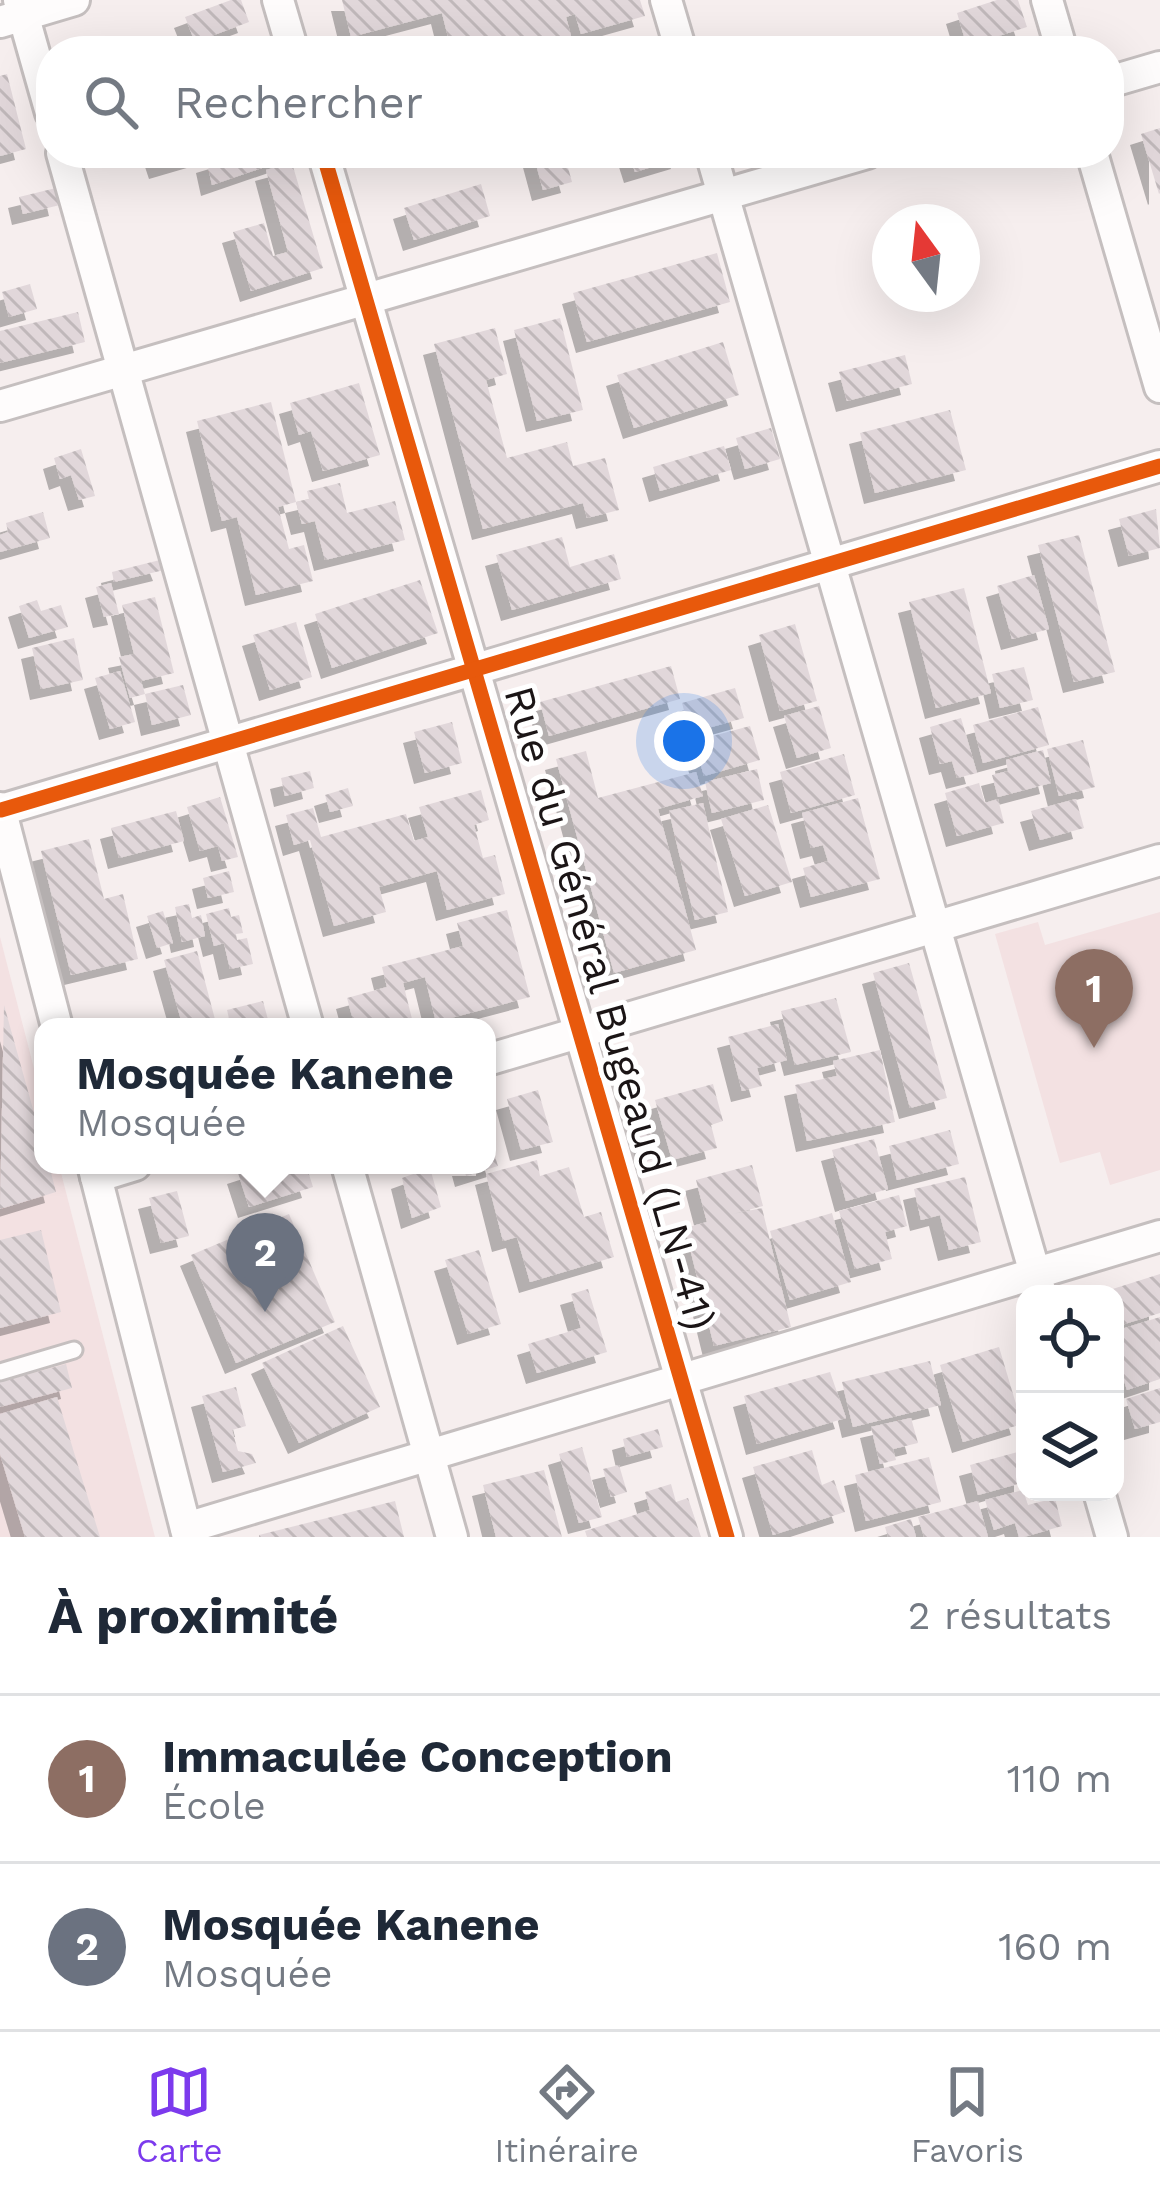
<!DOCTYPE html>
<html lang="fr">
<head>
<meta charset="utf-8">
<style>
  body { margin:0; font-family:"Work Sans",sans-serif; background:#f6f6f7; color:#1f2937 }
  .controls { position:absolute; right:36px; bottom:36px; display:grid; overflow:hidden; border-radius:24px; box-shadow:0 12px 48px #0002 }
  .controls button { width:108px; height:108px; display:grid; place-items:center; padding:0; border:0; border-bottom:3px solid #e0e1e3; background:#fff; color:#1f2937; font:60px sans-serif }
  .compass { position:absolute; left:872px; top:204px; width:108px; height:108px; border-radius:50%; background:#fff; box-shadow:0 12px 48px #0002; rotate:345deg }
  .you { position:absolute; left:684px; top:741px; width:42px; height:42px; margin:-30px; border:9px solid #fff; border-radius:50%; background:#1a73e8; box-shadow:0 0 0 18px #1a73e833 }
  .badge { display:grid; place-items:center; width:78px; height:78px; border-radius:50%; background:#7c3aed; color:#fff; font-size:39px; font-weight:700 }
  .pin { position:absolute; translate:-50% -99px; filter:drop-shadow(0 3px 6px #0008) }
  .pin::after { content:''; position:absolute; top:63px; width:42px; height:36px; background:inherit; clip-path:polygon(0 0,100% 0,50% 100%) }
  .popup { position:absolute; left:34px; top:1018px; width:462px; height:156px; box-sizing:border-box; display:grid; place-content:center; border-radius:24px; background:#fff; filter:drop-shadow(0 3px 9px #0005); font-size:39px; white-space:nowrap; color:#747a83 }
  .popup b { font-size:45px; color:#1f2937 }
  .popup::after { content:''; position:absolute; left:50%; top:100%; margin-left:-24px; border:24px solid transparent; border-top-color:#fff }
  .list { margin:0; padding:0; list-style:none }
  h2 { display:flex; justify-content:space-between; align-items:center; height:156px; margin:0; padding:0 48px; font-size:51px }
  h2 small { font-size:39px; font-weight:400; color:#747a83 }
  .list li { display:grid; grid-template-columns:78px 1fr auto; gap:36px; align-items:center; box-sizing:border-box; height:168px; padding:0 48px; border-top:3px solid #e0e1e3 }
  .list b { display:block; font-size:45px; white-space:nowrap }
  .list p { margin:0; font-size:39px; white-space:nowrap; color:#747a83 }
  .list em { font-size:39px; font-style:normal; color:#747a83 }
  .icon { flex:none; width:66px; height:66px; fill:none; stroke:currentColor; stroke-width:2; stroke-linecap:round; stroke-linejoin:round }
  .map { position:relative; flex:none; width:1160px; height:1537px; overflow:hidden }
  .search { position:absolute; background:#fff; box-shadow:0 12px 48px #0002; left:36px; right:36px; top:36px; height:132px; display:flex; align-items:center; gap:30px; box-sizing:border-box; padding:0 42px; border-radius:48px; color:#747a83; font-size:45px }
  .sheet { height:492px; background:#fff }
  nav { display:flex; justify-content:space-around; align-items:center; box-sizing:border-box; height:168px; border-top:3px solid #e0e1e3; background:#fff; font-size:33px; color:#747a83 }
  nav a { display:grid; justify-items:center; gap:6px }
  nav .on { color:#7c3aed }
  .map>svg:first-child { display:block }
</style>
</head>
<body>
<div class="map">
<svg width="1160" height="1537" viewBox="0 0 1160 1537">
  <defs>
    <pattern id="building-back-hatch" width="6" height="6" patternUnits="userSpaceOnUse" patternTransform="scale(3)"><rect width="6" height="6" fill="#e1d7da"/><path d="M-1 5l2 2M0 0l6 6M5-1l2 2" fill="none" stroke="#c0b8ba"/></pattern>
    <filter id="shadow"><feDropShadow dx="-11" dy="11" stdDeviation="0" flood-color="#0004"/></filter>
  </defs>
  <rect width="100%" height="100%" fill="#f6eeee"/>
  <!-- built -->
  <g fill="#f3e1e2">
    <polygon points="1160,912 1160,1170 1110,1185 1100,1152 1060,1163 995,934 1038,922 1045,945"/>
    <polygon points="0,937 43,1103 43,1165 59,1165 155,1537 0,1537"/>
  </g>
  <!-- building -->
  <g fill="url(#building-back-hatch)" filter="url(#shadow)">
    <polygon points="231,0 241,0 249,22 195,42 185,17"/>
    <polygon points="342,0 640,0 645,16 581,34 575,14 566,17 571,36 526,51 403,51 448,37 442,13 351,37"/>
    <polygon points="997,0 1018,0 1027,27 967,46 957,13"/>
    <polygon points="136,36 140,51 95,51 94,47"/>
    <polygon points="7,74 26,149 0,156 0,76"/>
    <polygon points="1160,128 1160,193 1159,194 1141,134"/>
    <polygon points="155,153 208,153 208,154 160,168"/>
    <polygon points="237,153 286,153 288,159 212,185 207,162"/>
    <polygon points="533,153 564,153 572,182 543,190"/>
    <polygon points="629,153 680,153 682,158 635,172"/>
    <polygon points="292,163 323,268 251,291 233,232 264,223 273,256 288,252 266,170"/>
    <polygon points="481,184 490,216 414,240 404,208"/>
    <polygon points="56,188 60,205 23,214 19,197"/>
    <polygon points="717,253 730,302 587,342 573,293"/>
    <polygon points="30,284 37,309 9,317 2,292"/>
    <polygon points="78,312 85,342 0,363 0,331"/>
    <polygon points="560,318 583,410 537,421 514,330"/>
    <polygon points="495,328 507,374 486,380 507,458 567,442 573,466 605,458 619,510 587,518 583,503 483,529 434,344"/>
    <polygon points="723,342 739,395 634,428 617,375"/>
    <polygon points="905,355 912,384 847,401 839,372"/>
    <polygon points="359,383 380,455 323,471 311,431 299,435 290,403"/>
    <polygon points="271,402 296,502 309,499 307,491 340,483 347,513 395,501 405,540 325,560 315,521 302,524 296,502 278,507 289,549 304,545 313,581 256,595 237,517 222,521 197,421"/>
    <polygon points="950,410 966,470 875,493 860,433"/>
    <polygon points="771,428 780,459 745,469 736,438"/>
    <polygon points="724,446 731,470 660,491 653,467"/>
    <polygon points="81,449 95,496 79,500 71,475 60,479 54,458"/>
    <polygon points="1156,509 1160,548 1129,556 1119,519"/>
    <polygon points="43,512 50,538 0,552 0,535 8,532 6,523"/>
    <polygon points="1079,535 1115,672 1074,682 1038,545"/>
    <polygon points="562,537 570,567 614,554 621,579 512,610 496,555"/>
    <polygon points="160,560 164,570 114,582 112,572"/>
    <polygon points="1034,575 1049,629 1012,639 997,586"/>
    <polygon points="420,580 438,633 332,668 315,614"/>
    <polygon points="111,583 119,614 104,617 96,587"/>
    <polygon points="964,588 991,693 936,708 909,602"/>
    <polygon points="155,597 174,673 141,681 145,694 183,685 191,715 152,725 145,694 130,698 119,657 134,654 122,605"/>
    <polygon points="37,600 41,611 61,605 68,627 29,638 19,606"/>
    <polygon points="296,622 312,677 270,690 253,635"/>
    <polygon points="795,624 817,701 780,711 759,635"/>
    <polygon points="74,638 83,680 41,689 32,648"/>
    <polygon points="671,666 680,699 549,736 540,702"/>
    <polygon points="1024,667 1033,700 1000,708 992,674"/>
    <polygon points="120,671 135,722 110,729 95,678"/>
    <polygon points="735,688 744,718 690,733 682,703"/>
    <polygon points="819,706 831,748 797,758 784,716"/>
    <polygon points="1038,707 1049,745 983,763 973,725"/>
    <polygon points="961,718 977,773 957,778 952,761 940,764 930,727"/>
    <polygon points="452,722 462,763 425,773 414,732"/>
    <polygon points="750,726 760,760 704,776 694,741"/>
    <polygon points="1083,740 1095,787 1059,796 1047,749"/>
    <polygon points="1043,750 1051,783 998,797 992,775 1008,771 1006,760"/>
    <polygon points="586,751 598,798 696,772 703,796 658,809 696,950 614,973 556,759"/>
    <polygon points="844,754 855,795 791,813 780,772"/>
    <polygon points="757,769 764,800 712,813 705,782"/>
    <polygon points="310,771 314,788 285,796 281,778"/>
    <polygon points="979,783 985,803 998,799 1004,823 957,836 945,793"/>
    <polygon points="348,788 353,806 330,812 325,795"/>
    <polygon points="481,790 489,820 474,825 483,858 495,855 505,894 447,910 437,871 379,887 386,912 334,926 310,840 294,845 286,815 313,808 321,837 406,814 414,841 428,837 419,807"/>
    <polygon points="220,797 238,857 222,861 218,846 200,851 187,807"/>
    <polygon points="858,798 880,879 811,897 803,868 828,861 823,845 811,848 802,813"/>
    <polygon points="1076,799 1084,828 1040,840 1031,811"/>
    <polygon points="703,803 728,912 695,920 669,811"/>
    <polygon points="768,805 792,882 745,896 721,819"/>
    <polygon points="176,811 184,841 119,858 111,828"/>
    <polygon points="89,839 104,899 123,894 138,959 71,975 41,851"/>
    <polygon points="229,871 234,892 208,898 203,878"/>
    <polygon points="189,904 192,918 201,915 205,936 182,942 175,907"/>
    <polygon points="229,908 231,917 239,915 243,933 236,934 237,940 247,938 253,964 230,969 224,943 214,946 206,914"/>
    <polygon points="507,910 530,997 436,1022 425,977 403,983 414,1027 355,1027 347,998 387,987 382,967 463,946 457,923"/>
    <polygon points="163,911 173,943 157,948 147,916"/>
    <polygon points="197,951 217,1027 183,1027 164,960"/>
    <polygon points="909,963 947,1098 910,1108 873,973"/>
    <polygon points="836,998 851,1052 795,1065 781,1011"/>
    <polygon points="263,1001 270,1027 231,1027 227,1010"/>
    <polygon points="4,1005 43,1145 43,1165 49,1165 56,1192 0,1209"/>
    <polygon points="778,1024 787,1060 757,1068 762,1086 742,1091 728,1037"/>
    <polygon points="880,1050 895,1122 807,1141 795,1085 837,1076 833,1061"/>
    <polygon points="713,1084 723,1121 711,1125 717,1148 672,1160 655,1100"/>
    <polygon points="538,1090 553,1142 521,1150 507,1099"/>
    <polygon points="644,1108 658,1158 645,1162 630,1112"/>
    <polygon points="950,1130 959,1164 897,1180 889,1146"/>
    <polygon points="488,1134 498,1166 466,1176 463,1165 487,1165"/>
    <polygon points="874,1139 888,1189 846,1201 832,1150"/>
    <polygon points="537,1160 540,1176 569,1167 584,1217 601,1212 614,1257 530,1282 517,1237 503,1241 486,1174"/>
    <polygon points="263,1165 306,1165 313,1187 249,1207 238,1173"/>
    <polygon points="752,1165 763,1206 733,1214 762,1208 791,1327 714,1346 685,1228 707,1222 696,1180"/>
    <polygon points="430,1168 441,1207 412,1218 402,1178"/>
    <polygon points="965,1177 981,1242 949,1250 940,1215 921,1220 914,1189"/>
    <polygon points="177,1191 189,1236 161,1243 149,1198"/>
    <polygon points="899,1195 907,1226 885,1232 892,1259 855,1269 839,1211"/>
    <polygon points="832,1213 851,1282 790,1300 770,1231"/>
    <polygon points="289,1214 335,1322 236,1363 191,1255"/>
    <polygon points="41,1230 61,1312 0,1328 0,1240"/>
    <polygon points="479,1250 501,1324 468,1334 445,1260"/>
    <polygon points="1160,1274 1160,1313 1115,1327 1115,1294 1100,1293"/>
    <polygon points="588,1289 607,1352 537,1373 528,1344 581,1328 571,1294"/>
    <polygon points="1160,1317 1160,1379 1127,1390 1115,1352 1115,1331"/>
    <polygon points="343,1326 380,1407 299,1443 262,1363"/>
    <polygon points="999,1347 1022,1424 963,1442 940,1365"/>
    <polygon points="930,1361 941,1405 853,1427 842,1382"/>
    <polygon points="66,1364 72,1388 0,1407 0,1382"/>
    <polygon points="830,1372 846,1418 757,1444 744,1396"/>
    <polygon points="236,1387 246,1426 232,1430 238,1451 252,1454 256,1463 223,1472 202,1396"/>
    <polygon points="1160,1388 1160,1422 1135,1429 1126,1399"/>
    <polygon points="57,1397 100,1537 25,1537 0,1454 0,1414"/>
    <polygon points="911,1418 918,1443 893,1449 896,1460 880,1464 871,1427"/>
    <polygon points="658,1429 663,1447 627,1457 623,1439"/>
    <polygon points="582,1447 602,1517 579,1523 559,1454"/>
    <polygon points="812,1450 822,1485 834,1480 845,1512 773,1535 753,1467"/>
    <polygon points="1025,1450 1025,1482 978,1495 970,1465"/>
    <polygon points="929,1457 941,1502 866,1521 855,1475"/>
    <polygon points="619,1465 627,1492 611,1497 603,1469"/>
    <polygon points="544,1470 562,1537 496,1537 483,1485"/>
    <polygon points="671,1484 676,1502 688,1498 701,1537 587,1537 585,1531 650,1510 645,1492"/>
    <polygon points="1023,1490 1028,1505 1055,1498 1062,1526 1024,1537 1019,1537 1015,1523 994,1530 985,1500"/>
    <polygon points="395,1501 404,1537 259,1537 259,1535"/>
    <polygon points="978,1501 988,1537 924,1537 918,1517"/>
    <polygon points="911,1519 916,1537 888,1537 885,1527"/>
  </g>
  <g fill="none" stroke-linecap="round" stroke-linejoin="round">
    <!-- lane casing -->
    <g stroke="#c5bfbf" stroke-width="21">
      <polyline id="lane" points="0,1372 74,1350"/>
    </g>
    <!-- street casing -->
    <g stroke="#c5bfbf" stroke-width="36">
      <g id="street">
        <polyline points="19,0 51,113"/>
        <polyline points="278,0 293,51"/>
        <polyline points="666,0 681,51"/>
        <polyline points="1047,0 1062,51"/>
        <polyline points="0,22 74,0"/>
        <polyline points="1109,82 1160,67"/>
        <polyline points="62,153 308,1027"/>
        <polyline points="323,153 727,1537"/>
        <polyline points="711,153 1041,1294"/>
        <polyline points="1092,153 1160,387"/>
        <polyline points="0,406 867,153"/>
        <polyline points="0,808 57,1027"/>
        <polyline points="1,810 1160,466"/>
        <polyline points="487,1060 1160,860"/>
        <polyline points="93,1165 188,1537"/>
        <polyline points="347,1165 452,1537"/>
        <polyline points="96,1177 135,1165"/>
        <polyline points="1099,1492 1112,1537"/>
        <polyline points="186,1528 1160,1236"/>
      </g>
    </g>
    <!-- lane -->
    <use href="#lane" stroke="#fefcfc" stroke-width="15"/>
    <!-- street -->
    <use href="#street" stroke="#fefcfc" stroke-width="30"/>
    <!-- cycleway casing -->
    <g stroke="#fff" stroke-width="22">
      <g id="cycleway">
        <polyline points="323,153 727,1537"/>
        <polyline points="1,810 1160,466"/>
      </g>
    </g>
    <!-- cycleway -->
    <use href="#cycleway" stroke="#e8590c" stroke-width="15"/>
  </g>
  <g text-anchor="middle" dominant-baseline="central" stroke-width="10" stroke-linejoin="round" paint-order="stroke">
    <!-- street labels -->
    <g font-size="42" fill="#1b1516" stroke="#fff">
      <text transform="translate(610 1008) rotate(74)">Rue du Général Bugeaud (LN-41)</text>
    </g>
  </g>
</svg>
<div class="controls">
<button><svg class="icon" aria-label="locate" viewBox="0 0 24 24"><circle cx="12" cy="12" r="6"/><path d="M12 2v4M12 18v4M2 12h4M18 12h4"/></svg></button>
<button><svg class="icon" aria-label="layers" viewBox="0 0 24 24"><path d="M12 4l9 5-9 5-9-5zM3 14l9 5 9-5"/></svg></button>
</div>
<svg class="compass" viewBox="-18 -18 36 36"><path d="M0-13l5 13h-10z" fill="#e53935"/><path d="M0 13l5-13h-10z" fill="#747a83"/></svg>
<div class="you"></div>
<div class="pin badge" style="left:1094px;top:1048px;background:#8d6e63">1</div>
<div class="pin badge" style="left:265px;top:1312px;background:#6b7280">2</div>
<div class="popup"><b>Mosquée Kanene</b>Mosquée</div>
<div class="search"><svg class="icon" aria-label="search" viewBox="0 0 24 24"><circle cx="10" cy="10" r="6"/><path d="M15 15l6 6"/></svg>Rechercher</div>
</div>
<section class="sheet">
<h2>À proximité<small>2 résultats</small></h2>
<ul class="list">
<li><span class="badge" style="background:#8d6e63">1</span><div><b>Immaculée Conception</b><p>École</p></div><em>110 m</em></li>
<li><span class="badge" style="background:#6b7280">2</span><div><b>Mosquée Kanene</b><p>Mosquée</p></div><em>160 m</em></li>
</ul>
</section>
<nav>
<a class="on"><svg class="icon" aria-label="map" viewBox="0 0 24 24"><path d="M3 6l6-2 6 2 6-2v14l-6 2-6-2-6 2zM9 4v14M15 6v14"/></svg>Carte</a>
<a><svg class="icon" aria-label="directions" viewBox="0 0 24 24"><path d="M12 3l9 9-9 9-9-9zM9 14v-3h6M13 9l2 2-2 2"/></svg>Itinéraire</a>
<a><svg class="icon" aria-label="saved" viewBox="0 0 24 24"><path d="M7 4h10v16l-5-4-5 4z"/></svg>Favoris</a>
</nav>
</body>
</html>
